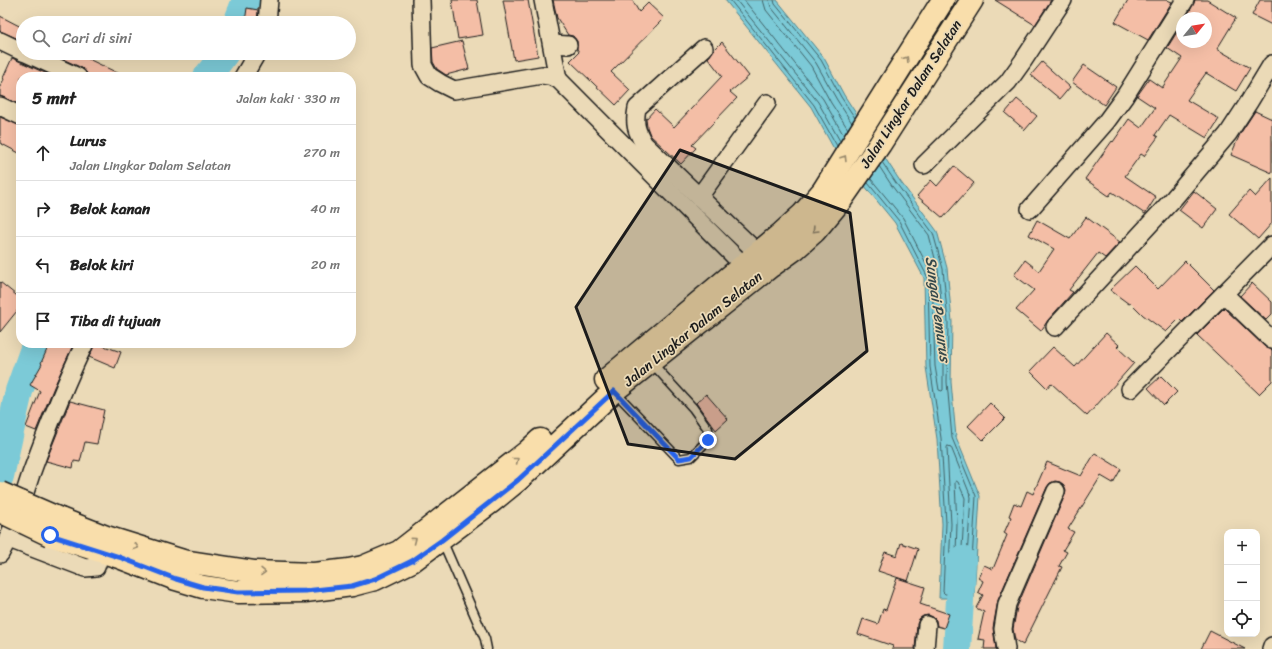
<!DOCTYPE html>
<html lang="id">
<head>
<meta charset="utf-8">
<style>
  body { margin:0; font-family:Sriracha,sans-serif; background:#f2f2f2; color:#222 }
  .controls { position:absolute; right:12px; bottom:12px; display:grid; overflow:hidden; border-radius:8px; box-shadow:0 4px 16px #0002 }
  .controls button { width:36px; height:36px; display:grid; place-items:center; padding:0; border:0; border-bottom:1px solid #e0e0e0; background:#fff; color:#222; font:20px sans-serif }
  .compass { position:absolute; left:1176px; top:12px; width:36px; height:36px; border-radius:50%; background:#fff; box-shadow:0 4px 16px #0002; rotate:60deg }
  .stop { position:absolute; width:12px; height:12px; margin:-9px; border:3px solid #2563eb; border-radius:50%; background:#fff }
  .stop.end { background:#2563eb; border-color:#fff; box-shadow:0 1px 4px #0008 }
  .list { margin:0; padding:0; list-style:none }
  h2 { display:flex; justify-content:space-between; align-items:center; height:52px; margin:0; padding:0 16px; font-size:17px }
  h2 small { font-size:13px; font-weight:400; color:#767676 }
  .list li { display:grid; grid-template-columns:26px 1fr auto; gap:12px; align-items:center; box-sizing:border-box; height:56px; padding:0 16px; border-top:1px solid #e0e0e0 }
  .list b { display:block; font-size:15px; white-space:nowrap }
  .list p { margin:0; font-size:13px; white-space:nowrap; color:#767676 }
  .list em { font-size:13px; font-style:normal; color:#767676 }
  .icon { flex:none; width:22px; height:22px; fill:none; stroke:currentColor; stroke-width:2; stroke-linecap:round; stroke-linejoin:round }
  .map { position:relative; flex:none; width:1272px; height:649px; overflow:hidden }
  .search { position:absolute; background:#fff; box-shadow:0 4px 16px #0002; left:16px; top:16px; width:340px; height:44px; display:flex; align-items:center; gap:10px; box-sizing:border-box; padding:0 14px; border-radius:22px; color:#767676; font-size:15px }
  .panel { position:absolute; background:#fff; box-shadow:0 4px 16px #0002; left:16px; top:72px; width:340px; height:276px; border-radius:16px }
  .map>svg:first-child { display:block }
</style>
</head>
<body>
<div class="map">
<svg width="1272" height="649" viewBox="0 0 1272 649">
  <rect width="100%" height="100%" fill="#ebdab7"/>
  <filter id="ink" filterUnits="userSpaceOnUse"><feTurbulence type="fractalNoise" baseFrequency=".025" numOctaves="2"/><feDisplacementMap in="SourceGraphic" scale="8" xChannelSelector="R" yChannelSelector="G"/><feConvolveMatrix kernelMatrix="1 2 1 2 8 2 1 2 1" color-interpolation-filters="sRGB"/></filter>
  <g filter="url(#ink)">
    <!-- water -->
    <polygon fill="#7bcad7" stroke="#55848c" points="725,0 777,0 824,58 844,95 900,181 937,231 947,268 952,322 951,382 956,437 980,496 974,598 939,598 942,524 937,439 926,367 924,278 895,223 833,147 811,107"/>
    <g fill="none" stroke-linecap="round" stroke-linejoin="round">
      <!-- shore -->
      <g stroke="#426267" stroke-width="1">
        <polyline points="730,0 814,105 837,146"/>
        <polyline points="736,0 818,102 840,141"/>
        <polyline points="744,0 823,99 844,136"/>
        <polyline points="763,0 766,10 811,66 831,103 848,129"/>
        <polyline points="769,0 771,7 816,63 837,100 852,123"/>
        <polyline points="774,0 775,4 821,60 841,97 855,118"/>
        <polyline points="871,179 903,218 932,275 935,366 939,390 942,391 943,390 943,322 938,270 929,235 892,186 879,166"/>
        <polyline points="868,183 899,221 928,278 930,367 941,438 946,523 943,592 945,594 969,594 970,592 976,496 952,438 947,382 948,322 943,269 933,233 896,183 882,162"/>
        <polygon points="948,446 951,447 971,497 965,587 964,589 950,589 948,587 951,524 947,448"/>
        <polygon points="956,481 958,482 965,498 960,581 958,583 955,581 957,524 955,483"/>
      </g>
      <!-- river -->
      <g stroke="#7bcad7" stroke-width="28">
        <polyline points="237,23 246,0"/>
        <polyline points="207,77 225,53"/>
        <polyline points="0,476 19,391 36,343"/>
        <polyline points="957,649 961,584 962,560"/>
      </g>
    </g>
    <!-- building -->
    <g fill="#f4bea6" stroke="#1c1c1c">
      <polygon points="452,0 477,0 483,35 458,39"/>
      <polygon points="503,0 528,0 538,56 514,60"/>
      <polygon points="553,0 632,0 639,12 648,3 664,18 611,72 630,90 616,105 570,61 579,52 577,49 577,41 573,36 568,35 557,18"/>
      <polygon points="995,0 1051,0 1035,25"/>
      <polygon points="1128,0 1167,0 1172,2 1148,40 1115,22"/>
      <polygon points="1195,0 1207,0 1236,18 1217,49 1250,68 1236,91 1206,73 1187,100 1219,119 1207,138 1169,115 1155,135 1158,137 1144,156 1141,154 1125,176 1156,197 1145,214 1112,192 1109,196 1085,179 1112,141 1113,142 1129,119 1141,128 1155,108 1137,96 1149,79 1162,88 1182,58 1167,48 1182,24 1182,42 1206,42 1206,18 1186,18 1193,5"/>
      <polygon points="1260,0 1272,0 1272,25 1252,15"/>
      <polygon points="247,8 258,10 257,23 245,22"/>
      <polygon points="0,16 23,28 23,41 0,31"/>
      <polygon points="462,41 469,69 446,75 437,69 433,62 432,48"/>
      <polygon points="722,42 749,76 730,92 737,98 692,145 696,148 681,164 650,135 647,127 646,119 655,109 674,127 722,76 708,58 714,50"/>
      <polygon points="50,53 76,53 126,77 88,77 86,72 82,68"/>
      <polygon points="12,58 54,77 21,77 21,105 0,96 0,87 4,79 3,78"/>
      <polygon points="1042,62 1070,87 1060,99 1031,75"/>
      <polygon points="1084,65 1116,87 1104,105 1072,82"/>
      <polygon points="1017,99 1037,116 1025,130 1005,113"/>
      <polygon points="1255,111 1272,119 1272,173 1231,155 1240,134"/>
      <polygon points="0,117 21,126 21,154 0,143"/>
      <polygon points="954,166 974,183 943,218 917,196 931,180 937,186"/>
      <polygon points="1272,178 1272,223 1258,239 1229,214 1249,191 1255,197"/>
      <polygon points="1194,191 1217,209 1203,228 1179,210"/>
      <polygon points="1086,217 1120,242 1105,258 1098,253 1069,290 1073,292 1048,320 1041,331 1016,310 1034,290 1014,275 1025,260 1039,271 1054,249 1029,235 1037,220 1070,239"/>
      <polygon points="1185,261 1214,290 1182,322 1179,319 1166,332 1143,315 1131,303 1129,304 1110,290 1135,266 1158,289"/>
      <polygon points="0,282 21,299 21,306 0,332"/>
      <polygon points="1252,283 1272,302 1272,314 1266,320 1240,296"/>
      <polygon points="1224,308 1265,347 1272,350 1272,381 1259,394 1197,335"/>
      <polygon points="1106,333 1119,345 1117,347 1134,363 1087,416 1051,383 1047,388 1030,371 1053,347 1075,367"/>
      <polygon points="55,343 74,343 54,387 36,431 26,427 40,391 30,385 42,364 41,363 49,345 54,348 56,344"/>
      <polygon points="95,343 121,352 115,368 89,357"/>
      <polygon points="1161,376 1177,392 1164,405 1148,388"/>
      <polygon points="706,394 728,419 716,430 696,403"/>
      <polygon points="70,401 104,410 97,444 85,442 80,462 74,461 73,468 46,461"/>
      <polygon points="990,403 1005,418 983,440 968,426"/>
      <polygon points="1095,453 1121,469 1113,483 1101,476 1068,529 1074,532 1063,550 1067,552 1059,566 1062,567 1023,645 1015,640 1013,629 1017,607 1065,495 1066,490 1064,485 1060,482 1055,481 1050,483 1047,487 998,600 993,628 996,649 984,649 985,640 978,639 984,612 976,608 983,595 978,592 983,581 978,578 984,565 993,569 1007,535 1004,533 1011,517 1009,516 1014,503 1021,506 1027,491 1033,494 1047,462 1081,476"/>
      <polygon points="901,543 918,549 908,581 878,571 885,552 897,556"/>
      <polygon points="897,578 925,587 920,604 949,614 944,628 937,626 936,620 933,617 928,615 923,616 919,619 917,624 915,649 892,649 893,646 858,634 863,619 878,624 883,609 886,610"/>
      <polygon points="1210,631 1245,649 1201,649"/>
    </g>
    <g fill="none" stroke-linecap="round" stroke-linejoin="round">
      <!-- service casing -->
      <g stroke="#1c1c1c" stroke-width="11">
        <g id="service">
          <polyline points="615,392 679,459 691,457 708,440 708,429 693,408 651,362"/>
          <polyline points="442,540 485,639 487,649"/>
        </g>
      </g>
      <!-- minor casing -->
      <g stroke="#1c1c1c" stroke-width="20">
        <g id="minor">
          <polyline points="421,0 423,65 429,76 440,83 454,90 542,75 549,76 558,79 743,265"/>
          <polyline points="543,0 558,79"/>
          <polyline points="267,23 269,0"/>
          <polyline points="0,41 23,52"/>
          <polyline points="552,44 568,45"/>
          <path d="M704,48L637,108C634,124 636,130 644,144L766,261"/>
          <polyline points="26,53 78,77"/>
          <polyline points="243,77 257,53"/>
          <polyline points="0,106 21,116"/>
          <polyline points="924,165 1008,82 1023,61 1063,0"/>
          <polyline points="699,197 767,103"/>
          <polyline points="1030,209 1106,122 1125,96 1185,0"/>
          <polyline points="1224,294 1272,340"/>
          <polyline points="1055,327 1174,198 1228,134 1249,102 1272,64"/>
          <polyline points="1130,389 1272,245"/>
          <polyline points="9,539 85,568 96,567 105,541"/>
          <path d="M0,554C14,529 22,501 31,474C47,430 64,385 85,343"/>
          <polyline points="925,649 927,625"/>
          <polyline points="1006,649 1003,629 1007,604 1056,491"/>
          <polyline points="1271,649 1272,646"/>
        </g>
      </g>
      <!-- primary casing -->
      <g stroke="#1c1c1c" stroke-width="25">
        <g id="primary">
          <polyline points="606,380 782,233 803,214 823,191 943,0"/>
          <polyline points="60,519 106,537 183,561 255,572 314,574 349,570 363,567 399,552 527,452 540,440"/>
          <polyline points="50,535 119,557 176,579 203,587 238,592 305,591 352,585 375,579 412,561 491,502 518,480 614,391 771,266 796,248 815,231 841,200 880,144 972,0"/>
        </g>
      </g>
      <!-- service -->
      <use href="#service" stroke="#ebdab7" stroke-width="8"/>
      <!-- minor -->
      <use href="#minor" stroke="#ebdab7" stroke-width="17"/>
      <!-- primary -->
      <use href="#primary" stroke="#f9deab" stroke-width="22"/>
      <!-- primary-bridge casing -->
      <g stroke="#1c1c1c" stroke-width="25" stroke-linecap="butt">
        <g id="primary-bridge">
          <polyline points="0,493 60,519"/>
          <polyline points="0,511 50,535"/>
        </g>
      </g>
      <!-- primary-bridge -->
      <use href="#primary-bridge" stroke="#f9deab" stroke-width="22"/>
    </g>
    <!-- one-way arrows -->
    <defs><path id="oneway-chevron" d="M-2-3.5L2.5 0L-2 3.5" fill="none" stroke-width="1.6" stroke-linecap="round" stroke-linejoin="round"/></defs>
    <g stroke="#96876b">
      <use href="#oneway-chevron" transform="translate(906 59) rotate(-58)"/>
      <use href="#oneway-chevron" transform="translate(844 158) rotate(-58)"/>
      <use href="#oneway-chevron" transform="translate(815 230) rotate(134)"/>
      <use href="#oneway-chevron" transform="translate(516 460) rotate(-38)"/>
      <use href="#oneway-chevron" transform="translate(414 540) rotate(-37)"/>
      <use href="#oneway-chevron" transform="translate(136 547) rotate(17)"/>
      <use href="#oneway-chevron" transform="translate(263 572) rotate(1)"/>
    </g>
  </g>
  <g fill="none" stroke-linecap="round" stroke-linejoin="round" filter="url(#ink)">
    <!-- route -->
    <polyline stroke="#2563eb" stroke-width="5" points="50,535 119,557 176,579 203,587 238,592 305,591 352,586 375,579 412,561 442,540 518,480 614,391 679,459 691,457 708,440"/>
  </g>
  <!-- marked area -->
  <path fill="#1c1c1c" fill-opacity="0.2" stroke="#1c1c1c" stroke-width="3" stroke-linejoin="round" d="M680,150L850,213L867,351L735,459L628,444L576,307Z"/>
  <g text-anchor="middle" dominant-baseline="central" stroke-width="3.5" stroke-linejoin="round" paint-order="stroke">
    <!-- street labels -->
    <g font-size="14" fill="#1c1c1c" stroke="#ebdab7">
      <text transform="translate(911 94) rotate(-57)">Jalan Lingkar Dalam Selatan</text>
      <text transform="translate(693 329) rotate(-39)">Jalan Lingkar Dalam Selatan</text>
    </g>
    <!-- water labels -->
    <g font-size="15" font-style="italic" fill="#34484b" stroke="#ebdab7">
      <text transform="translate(938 309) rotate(82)">Sungai Pemurus</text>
    </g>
  </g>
</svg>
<div class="controls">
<button>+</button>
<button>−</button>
<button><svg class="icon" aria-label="locate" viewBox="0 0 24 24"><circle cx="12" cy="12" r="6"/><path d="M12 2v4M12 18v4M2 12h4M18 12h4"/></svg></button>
</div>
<svg class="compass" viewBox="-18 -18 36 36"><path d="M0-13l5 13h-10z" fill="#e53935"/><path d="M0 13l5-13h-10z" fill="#767676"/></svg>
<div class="stop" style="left:50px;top:535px"></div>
<div class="stop end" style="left:708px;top:440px"></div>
<div class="search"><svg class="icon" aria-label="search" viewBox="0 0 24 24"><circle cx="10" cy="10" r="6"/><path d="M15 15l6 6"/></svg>Cari di sini</div>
<section class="panel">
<h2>5 mnt<small>Jalan kaki · 330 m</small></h2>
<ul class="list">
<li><svg class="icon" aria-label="ahead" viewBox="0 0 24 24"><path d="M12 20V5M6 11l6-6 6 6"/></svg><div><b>Lurus</b><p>Jalan Lingkar Dalam Selatan</p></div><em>270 m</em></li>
<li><svg class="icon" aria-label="right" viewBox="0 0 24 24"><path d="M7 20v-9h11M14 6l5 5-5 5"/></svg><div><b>Belok kanan</b></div><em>40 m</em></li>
<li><svg class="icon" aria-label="left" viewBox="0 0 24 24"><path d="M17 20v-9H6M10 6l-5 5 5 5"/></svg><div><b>Belok kiri</b></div><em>20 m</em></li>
<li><svg class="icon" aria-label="arrive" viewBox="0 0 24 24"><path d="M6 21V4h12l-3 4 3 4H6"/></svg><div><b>Tiba di tujuan</b></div></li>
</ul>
</section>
</div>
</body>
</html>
